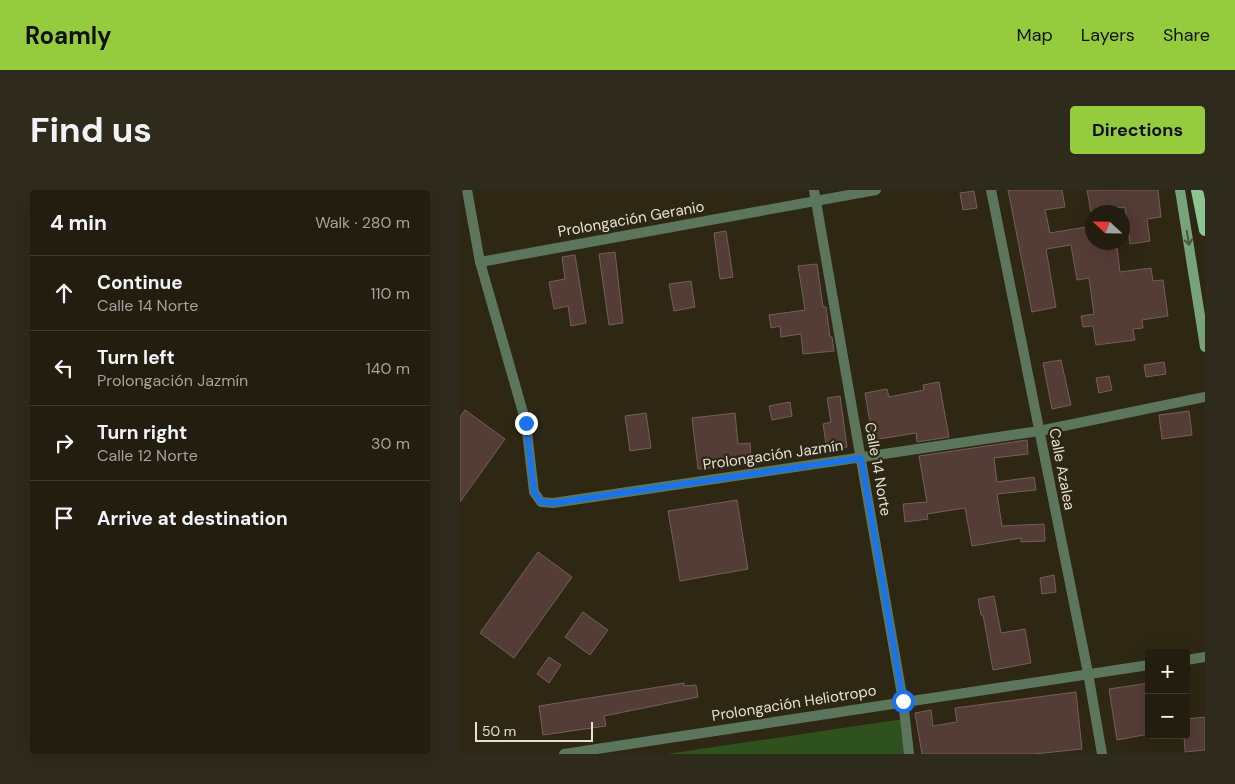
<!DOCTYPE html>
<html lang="en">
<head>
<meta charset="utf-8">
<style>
  body { margin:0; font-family:"DM Sans",sans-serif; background:#2e2a1c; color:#f1f3f6 }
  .controls { position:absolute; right:15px; bottom:15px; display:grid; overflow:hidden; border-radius:5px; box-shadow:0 5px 20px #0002 }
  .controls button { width:45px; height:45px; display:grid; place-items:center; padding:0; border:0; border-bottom:1px solid #3f3b2e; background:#221d0e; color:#f1f3f6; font:25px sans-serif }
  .compass { position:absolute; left:625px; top:15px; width:45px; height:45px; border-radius:50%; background:#221d0e; box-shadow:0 5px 20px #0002; rotate:292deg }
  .scale { position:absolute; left:15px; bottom:12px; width:118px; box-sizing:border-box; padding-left:5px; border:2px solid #e5e1d5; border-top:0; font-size:14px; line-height:18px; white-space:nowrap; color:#e5e1d5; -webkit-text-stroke:4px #2d2713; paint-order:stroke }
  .stop { position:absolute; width:15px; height:15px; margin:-11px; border:4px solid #1a73e8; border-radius:50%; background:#fff }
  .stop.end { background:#1a73e8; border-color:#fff; box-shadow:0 1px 5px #0008 }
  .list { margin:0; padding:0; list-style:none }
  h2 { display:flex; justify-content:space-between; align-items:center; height:65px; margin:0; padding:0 20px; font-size:21px }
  h2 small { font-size:16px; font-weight:400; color:#a2a29e }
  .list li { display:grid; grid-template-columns:32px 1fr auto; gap:15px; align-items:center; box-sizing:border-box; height:75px; padding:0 20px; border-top:1px solid #3f3b2e }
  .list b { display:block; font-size:19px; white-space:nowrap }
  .list p { margin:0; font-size:16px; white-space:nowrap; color:#a2a29e }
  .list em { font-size:16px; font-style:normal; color:#a2a29e }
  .icon { flex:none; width:28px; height:28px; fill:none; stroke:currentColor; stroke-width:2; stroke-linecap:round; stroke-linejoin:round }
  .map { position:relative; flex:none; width:745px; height:564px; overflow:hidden; border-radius:5px }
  header { display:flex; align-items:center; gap:30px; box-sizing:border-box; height:70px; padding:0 25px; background:#94cc3d; color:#111 }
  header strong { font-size:24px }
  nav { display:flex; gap:28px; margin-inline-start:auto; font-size:18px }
  .intro { display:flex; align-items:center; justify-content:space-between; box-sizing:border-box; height:120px; padding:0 30px }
  h1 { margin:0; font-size:35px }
  .button { padding:12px 22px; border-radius:5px; background:#94cc3d; color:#111; font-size:18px; font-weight:700 }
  main { display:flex; gap:30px; padding:0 30px }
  aside { flex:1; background:#221d0e; border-radius:5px; box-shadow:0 5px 20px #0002 }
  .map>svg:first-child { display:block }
</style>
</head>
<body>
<header>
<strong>Roamly</strong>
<nav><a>Map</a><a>Layers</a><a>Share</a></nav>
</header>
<div class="intro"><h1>Find us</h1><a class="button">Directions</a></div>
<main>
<aside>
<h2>4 min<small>Walk · 280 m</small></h2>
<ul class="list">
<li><svg class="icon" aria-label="ahead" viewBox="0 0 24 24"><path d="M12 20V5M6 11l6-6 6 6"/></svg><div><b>Continue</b><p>Calle 14 Norte</p></div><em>110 m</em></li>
<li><svg class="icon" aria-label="left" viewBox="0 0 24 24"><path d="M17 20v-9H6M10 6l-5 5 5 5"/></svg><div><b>Turn left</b><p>Prolongación Jazmín</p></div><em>140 m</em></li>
<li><svg class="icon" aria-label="right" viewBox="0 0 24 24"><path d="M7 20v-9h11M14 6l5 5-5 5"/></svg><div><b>Turn right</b><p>Calle 12 Norte</p></div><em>30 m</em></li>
<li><svg class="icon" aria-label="arrive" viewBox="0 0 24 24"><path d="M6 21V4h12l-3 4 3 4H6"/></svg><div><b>Arrive at destination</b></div></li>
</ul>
</aside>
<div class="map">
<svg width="745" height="564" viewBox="0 0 745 564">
  <rect width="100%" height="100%" fill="#2d2713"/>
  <!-- green -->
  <polygon fill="#2f511d" points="443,529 448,564 207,564"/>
  <!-- building -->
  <g fill="#543c37" stroke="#775e58">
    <polygon points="548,0 602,0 605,17 585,20 590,43 632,36 632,52 647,52 648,59 657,58 660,82 691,78 693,91 703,90 708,126 682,130 683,138 673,139 675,150 636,155 633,136 623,137 621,126 634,124 629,88 617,90 611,55 586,59 596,117 572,122"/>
    <polygon points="627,0 698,0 701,27 687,29 690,51 670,54 665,17 631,22"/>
    <polygon points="514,1 517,18 503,20 500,3"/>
    <polygon points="266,41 273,87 260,89 254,43"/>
    <polygon points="155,62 163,133 149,135 139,64"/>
    <polygon points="115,65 126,133 111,136 108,116 94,119 89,92 105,89 102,67"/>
    <polygon points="357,74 363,117 366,117 370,147 372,147 374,161 343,164 341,144 321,147 320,136 311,138 309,125 345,120 338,76"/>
    <polygon points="231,91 235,117 214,121 209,94"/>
    <polygon points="601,170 611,215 592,219 583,173"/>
    <polygon points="704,172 706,184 686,187 684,175"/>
    <polygon points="649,186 652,200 639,203 636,188"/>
    <polygon points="479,192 489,247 457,252 456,243 413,250 405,203 427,199 429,207 464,200 463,195"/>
    <polygon points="380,206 387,257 367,260 363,234 371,232 367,208"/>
    <polygon points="330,212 332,226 312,230 309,216"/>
    <polygon points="5,220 45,249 0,312 0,227"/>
    <polygon points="729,221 732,245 702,249 699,225"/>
    <polygon points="186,223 191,258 170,261 165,226"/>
    <polygon points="275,223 278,254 290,253 291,269 259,271 260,277 238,279 232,228"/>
    <polygon points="567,250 568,264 534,268 537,292 574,287 576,300 537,304 542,336 584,334 585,351 561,352 561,348 512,356 505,318 467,324 468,329 445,332 443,314 467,312 459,266"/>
    <polygon points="277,310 288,379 220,391 208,321"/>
    <polygon points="78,362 112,387 54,468 20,443"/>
    <polygon points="594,385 596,402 582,404 580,388"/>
    <polygon points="534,406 541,443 565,439 571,473 533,480 523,425 521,425 518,409"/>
    <polygon points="123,422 148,440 130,465 105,447"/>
    <polygon points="89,467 101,475 89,493 77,484"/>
    <polygon points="224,493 224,496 236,495 238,507 144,526 146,536 83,545 79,516"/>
    <polygon points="689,493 689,544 657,550 649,499"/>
    <polygon points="616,502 622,559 574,564 462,564 455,523 471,520 473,536 497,532 495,518"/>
    <polygon points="745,527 745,560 725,562 724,545 726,545 726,529"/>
  </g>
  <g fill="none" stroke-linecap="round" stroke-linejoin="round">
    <!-- street -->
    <g stroke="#5b765c" stroke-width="10">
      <polyline points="7,0 20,72 66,233 74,302 81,312 93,313 579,241 745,207"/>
      <polyline points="354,0 443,511 449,564"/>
      <polyline points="531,0 628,483 642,564"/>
      <polyline points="20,72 416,0"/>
      <polyline points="726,470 745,467"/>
      <polyline points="104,564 689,475"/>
    </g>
    <!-- secondary -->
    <polyline stroke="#77a27a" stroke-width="10" points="720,0 745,157"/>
    <!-- primary -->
    <polyline stroke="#8cc590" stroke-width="12" points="737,0 745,40"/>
  </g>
  <!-- one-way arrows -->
  <defs><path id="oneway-shaft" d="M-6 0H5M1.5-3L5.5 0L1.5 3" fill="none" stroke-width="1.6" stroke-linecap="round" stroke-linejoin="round" transform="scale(1.25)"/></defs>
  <use stroke="#4b583c" href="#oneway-shaft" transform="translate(728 48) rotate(80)"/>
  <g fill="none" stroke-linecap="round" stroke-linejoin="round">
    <!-- route -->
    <polyline stroke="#1a73e8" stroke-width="6" points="66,233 74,302 81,312 93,313 401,268 443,511"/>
  </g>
  <g text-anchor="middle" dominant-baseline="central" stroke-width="4.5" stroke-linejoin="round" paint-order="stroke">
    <!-- street labels -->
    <g font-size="15" fill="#e5e1d5" stroke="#2d2713">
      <text transform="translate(171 29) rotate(-10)">Prolongación Geranio</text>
      <text transform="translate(313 265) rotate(-8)">Prolongación Jazmín</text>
      <text transform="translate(418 279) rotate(80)">Calle 14 Norte</text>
      <text transform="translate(602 279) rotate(79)">Calle Azalea</text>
      <text transform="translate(334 513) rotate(-9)">Prolongación Heliotropo</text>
    </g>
  </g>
</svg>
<div class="controls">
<button>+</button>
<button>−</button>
</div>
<svg class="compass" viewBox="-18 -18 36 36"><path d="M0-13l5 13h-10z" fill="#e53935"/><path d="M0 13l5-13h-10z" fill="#a2a29e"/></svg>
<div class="scale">50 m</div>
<div class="stop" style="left:443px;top:511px"></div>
<div class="stop end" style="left:66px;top:233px"></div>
</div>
</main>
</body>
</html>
